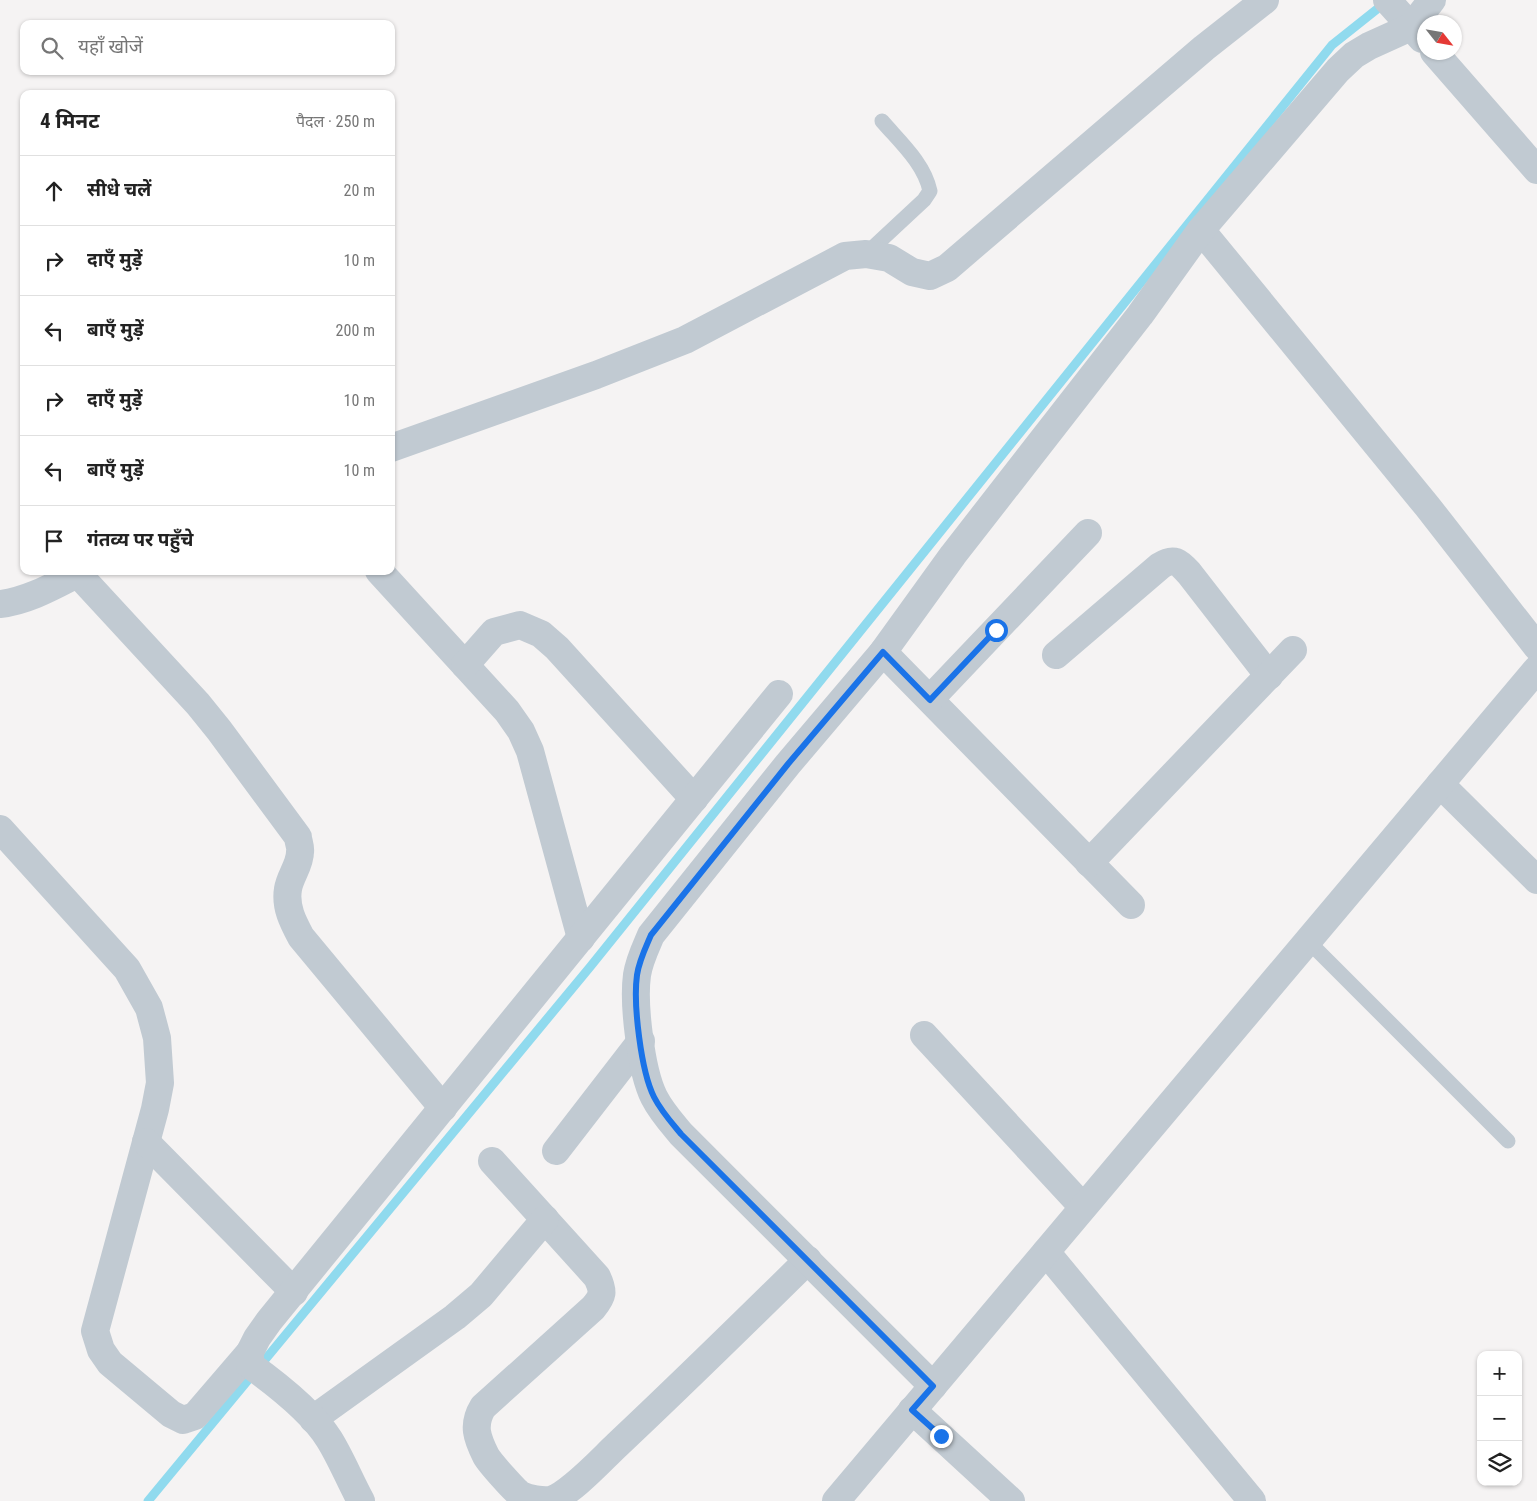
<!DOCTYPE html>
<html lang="hi">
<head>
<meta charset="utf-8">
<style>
  body { margin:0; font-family:"Roboto Condensed","Noto Sans Devanagari",sans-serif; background:#f2f2f2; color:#222 }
  .controls { position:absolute; right:15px; bottom:15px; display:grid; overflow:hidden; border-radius:10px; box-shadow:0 1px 4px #0004 }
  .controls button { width:45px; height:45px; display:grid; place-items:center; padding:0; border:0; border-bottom:1px solid #e0e0e0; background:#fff; color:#222; font:25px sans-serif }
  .compass { position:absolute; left:1417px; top:15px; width:45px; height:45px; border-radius:50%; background:#fff; box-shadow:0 1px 4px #0004; rotate:121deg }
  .stop { position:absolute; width:15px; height:15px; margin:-11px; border:4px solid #1a73e8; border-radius:50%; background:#fff }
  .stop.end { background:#1a73e8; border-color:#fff; box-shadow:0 1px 5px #0008 }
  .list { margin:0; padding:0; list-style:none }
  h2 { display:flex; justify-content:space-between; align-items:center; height:65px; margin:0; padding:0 20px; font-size:21px }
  h2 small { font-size:16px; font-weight:400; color:#767676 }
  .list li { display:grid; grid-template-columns:32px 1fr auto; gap:15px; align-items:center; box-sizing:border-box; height:70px; padding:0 20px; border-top:1px solid #e0e0e0 }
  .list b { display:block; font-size:19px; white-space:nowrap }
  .list em { font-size:16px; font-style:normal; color:#767676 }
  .icon { flex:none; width:28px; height:28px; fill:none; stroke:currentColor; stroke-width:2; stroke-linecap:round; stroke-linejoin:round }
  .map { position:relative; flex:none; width:1537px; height:1501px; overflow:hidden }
  .search { position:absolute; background:#fff; box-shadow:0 1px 4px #0004; left:20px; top:20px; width:375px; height:55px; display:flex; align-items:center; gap:12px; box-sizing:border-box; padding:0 18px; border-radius:10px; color:#767676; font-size:19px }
  .panel { position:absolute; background:#fff; box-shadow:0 1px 4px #0004; left:20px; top:90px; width:375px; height:485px; border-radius:10px }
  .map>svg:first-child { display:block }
</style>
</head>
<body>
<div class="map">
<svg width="1537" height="1501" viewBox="0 0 1537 1501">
  <rect width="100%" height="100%" fill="#f5f3f3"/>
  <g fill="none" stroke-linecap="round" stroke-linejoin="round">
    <!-- stream -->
    <polyline stroke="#90daee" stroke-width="9" points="148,1501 590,967 1332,45 1386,2"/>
    <!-- service -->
    <g stroke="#c1cad2" stroke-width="15">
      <path d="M866,254L924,200L930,191C924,163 900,142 882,121"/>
      <polyline points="1308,941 1508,1141"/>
    </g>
    <!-- minor -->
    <g stroke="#c1cad2" stroke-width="28">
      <polyline points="1387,0 1422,39"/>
      <polyline points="1434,52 1537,170"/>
      <polyline points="1201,230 1427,506 1537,647"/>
      <polyline points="391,448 596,375 685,340 845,256 866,254 889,258 912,272 930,276 947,268 1204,48 1265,0"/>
      <polyline points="379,571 507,711 521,731 530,751 581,938"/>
      <path d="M78,574L198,704L219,730L298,837C298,841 301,847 300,852C300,865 290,876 288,889C285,907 293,922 301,937L443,1108"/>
      <path d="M0,604C29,601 57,584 83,571"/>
      <polyline points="883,652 1131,905"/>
      <path d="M1056,655L1160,566C1174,557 1179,562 1189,573L1269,676"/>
      <polyline points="465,665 494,632 520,625 541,634 557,648 694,799"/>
      <polyline points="930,699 1088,533"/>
      <polyline points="1440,784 1537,880"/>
      <polyline points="0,829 127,969 149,1008 157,1038 160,1083 155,1109 95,1331 101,1350 110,1363 171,1414 183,1420 195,1416 250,1352"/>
      <polyline points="1089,863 1293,650"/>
      <polyline points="924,1035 1083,1207"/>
      <polyline points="146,1142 294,1292"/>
      <polyline points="556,1151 641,1041"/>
      <path d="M492,1161L597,1277C604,1292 603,1296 593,1308L483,1407C472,1425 477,1438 486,1456C490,1463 515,1491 521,1495C529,1499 542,1501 551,1500C571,1493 601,1460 617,1445C682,1384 745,1322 808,1260"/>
      <polyline points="1046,1252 1252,1501"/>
      <path d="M933,1386L681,1134C671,1122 661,1111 654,1097C641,1071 633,1004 637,975C639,961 645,949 651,935L788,764L883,652L953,555L1140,315L1201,230L1338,70L1354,55L1369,46L1411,27L1432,0"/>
      <polyline points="912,1410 1011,1501"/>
      <polyline points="313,1419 455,1317 481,1295 545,1219"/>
      <path d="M361,1501C350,1481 341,1458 329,1439C313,1413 275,1383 250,1365V1352L257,1338L269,1321L779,694"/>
    </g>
    <!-- tertiary -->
    <polyline stroke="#c1cad2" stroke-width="28" points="836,1501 1537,669"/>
  </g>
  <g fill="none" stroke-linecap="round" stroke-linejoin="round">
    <!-- route -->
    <path stroke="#1a73e8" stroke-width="6" d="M941,1436L912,1410L933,1386L681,1134C671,1122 661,1111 654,1097C641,1071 633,1004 637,975C639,961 645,949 651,935L788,764L883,652L930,700L996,630"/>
  </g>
</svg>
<div class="controls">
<button>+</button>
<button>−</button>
<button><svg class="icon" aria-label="layers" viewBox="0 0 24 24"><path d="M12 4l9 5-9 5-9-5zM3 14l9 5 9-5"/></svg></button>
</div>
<svg class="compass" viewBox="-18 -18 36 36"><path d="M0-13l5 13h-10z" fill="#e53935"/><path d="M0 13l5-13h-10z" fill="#767676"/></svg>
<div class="stop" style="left:996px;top:630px"></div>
<div class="stop end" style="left:941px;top:1436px"></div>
<div class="search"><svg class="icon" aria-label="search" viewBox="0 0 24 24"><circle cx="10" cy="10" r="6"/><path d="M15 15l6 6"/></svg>यहाँ खोजें</div>
<section class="panel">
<h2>4 मिनट<small>पैदल · 250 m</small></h2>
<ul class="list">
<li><svg class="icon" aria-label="ahead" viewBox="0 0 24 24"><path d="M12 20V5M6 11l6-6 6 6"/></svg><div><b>सीधे चलें</b></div><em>20 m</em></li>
<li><svg class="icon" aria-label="right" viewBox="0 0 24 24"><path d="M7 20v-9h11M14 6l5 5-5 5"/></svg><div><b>दाएँ मुड़ें</b></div><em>10 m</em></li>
<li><svg class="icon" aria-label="left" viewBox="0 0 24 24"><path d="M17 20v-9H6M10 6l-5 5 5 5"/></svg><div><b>बाएँ मुड़ें</b></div><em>200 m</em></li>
<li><svg class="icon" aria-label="right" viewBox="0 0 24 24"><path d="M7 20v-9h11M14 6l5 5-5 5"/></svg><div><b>दाएँ मुड़ें</b></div><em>10 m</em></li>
<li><svg class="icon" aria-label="left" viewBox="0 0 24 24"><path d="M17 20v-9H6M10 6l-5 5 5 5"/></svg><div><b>बाएँ मुड़ें</b></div><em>10 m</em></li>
<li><svg class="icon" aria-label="arrive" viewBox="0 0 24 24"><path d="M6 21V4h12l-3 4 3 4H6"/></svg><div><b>गंतव्य पर पहुँचे</b></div></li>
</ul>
</section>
</div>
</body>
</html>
